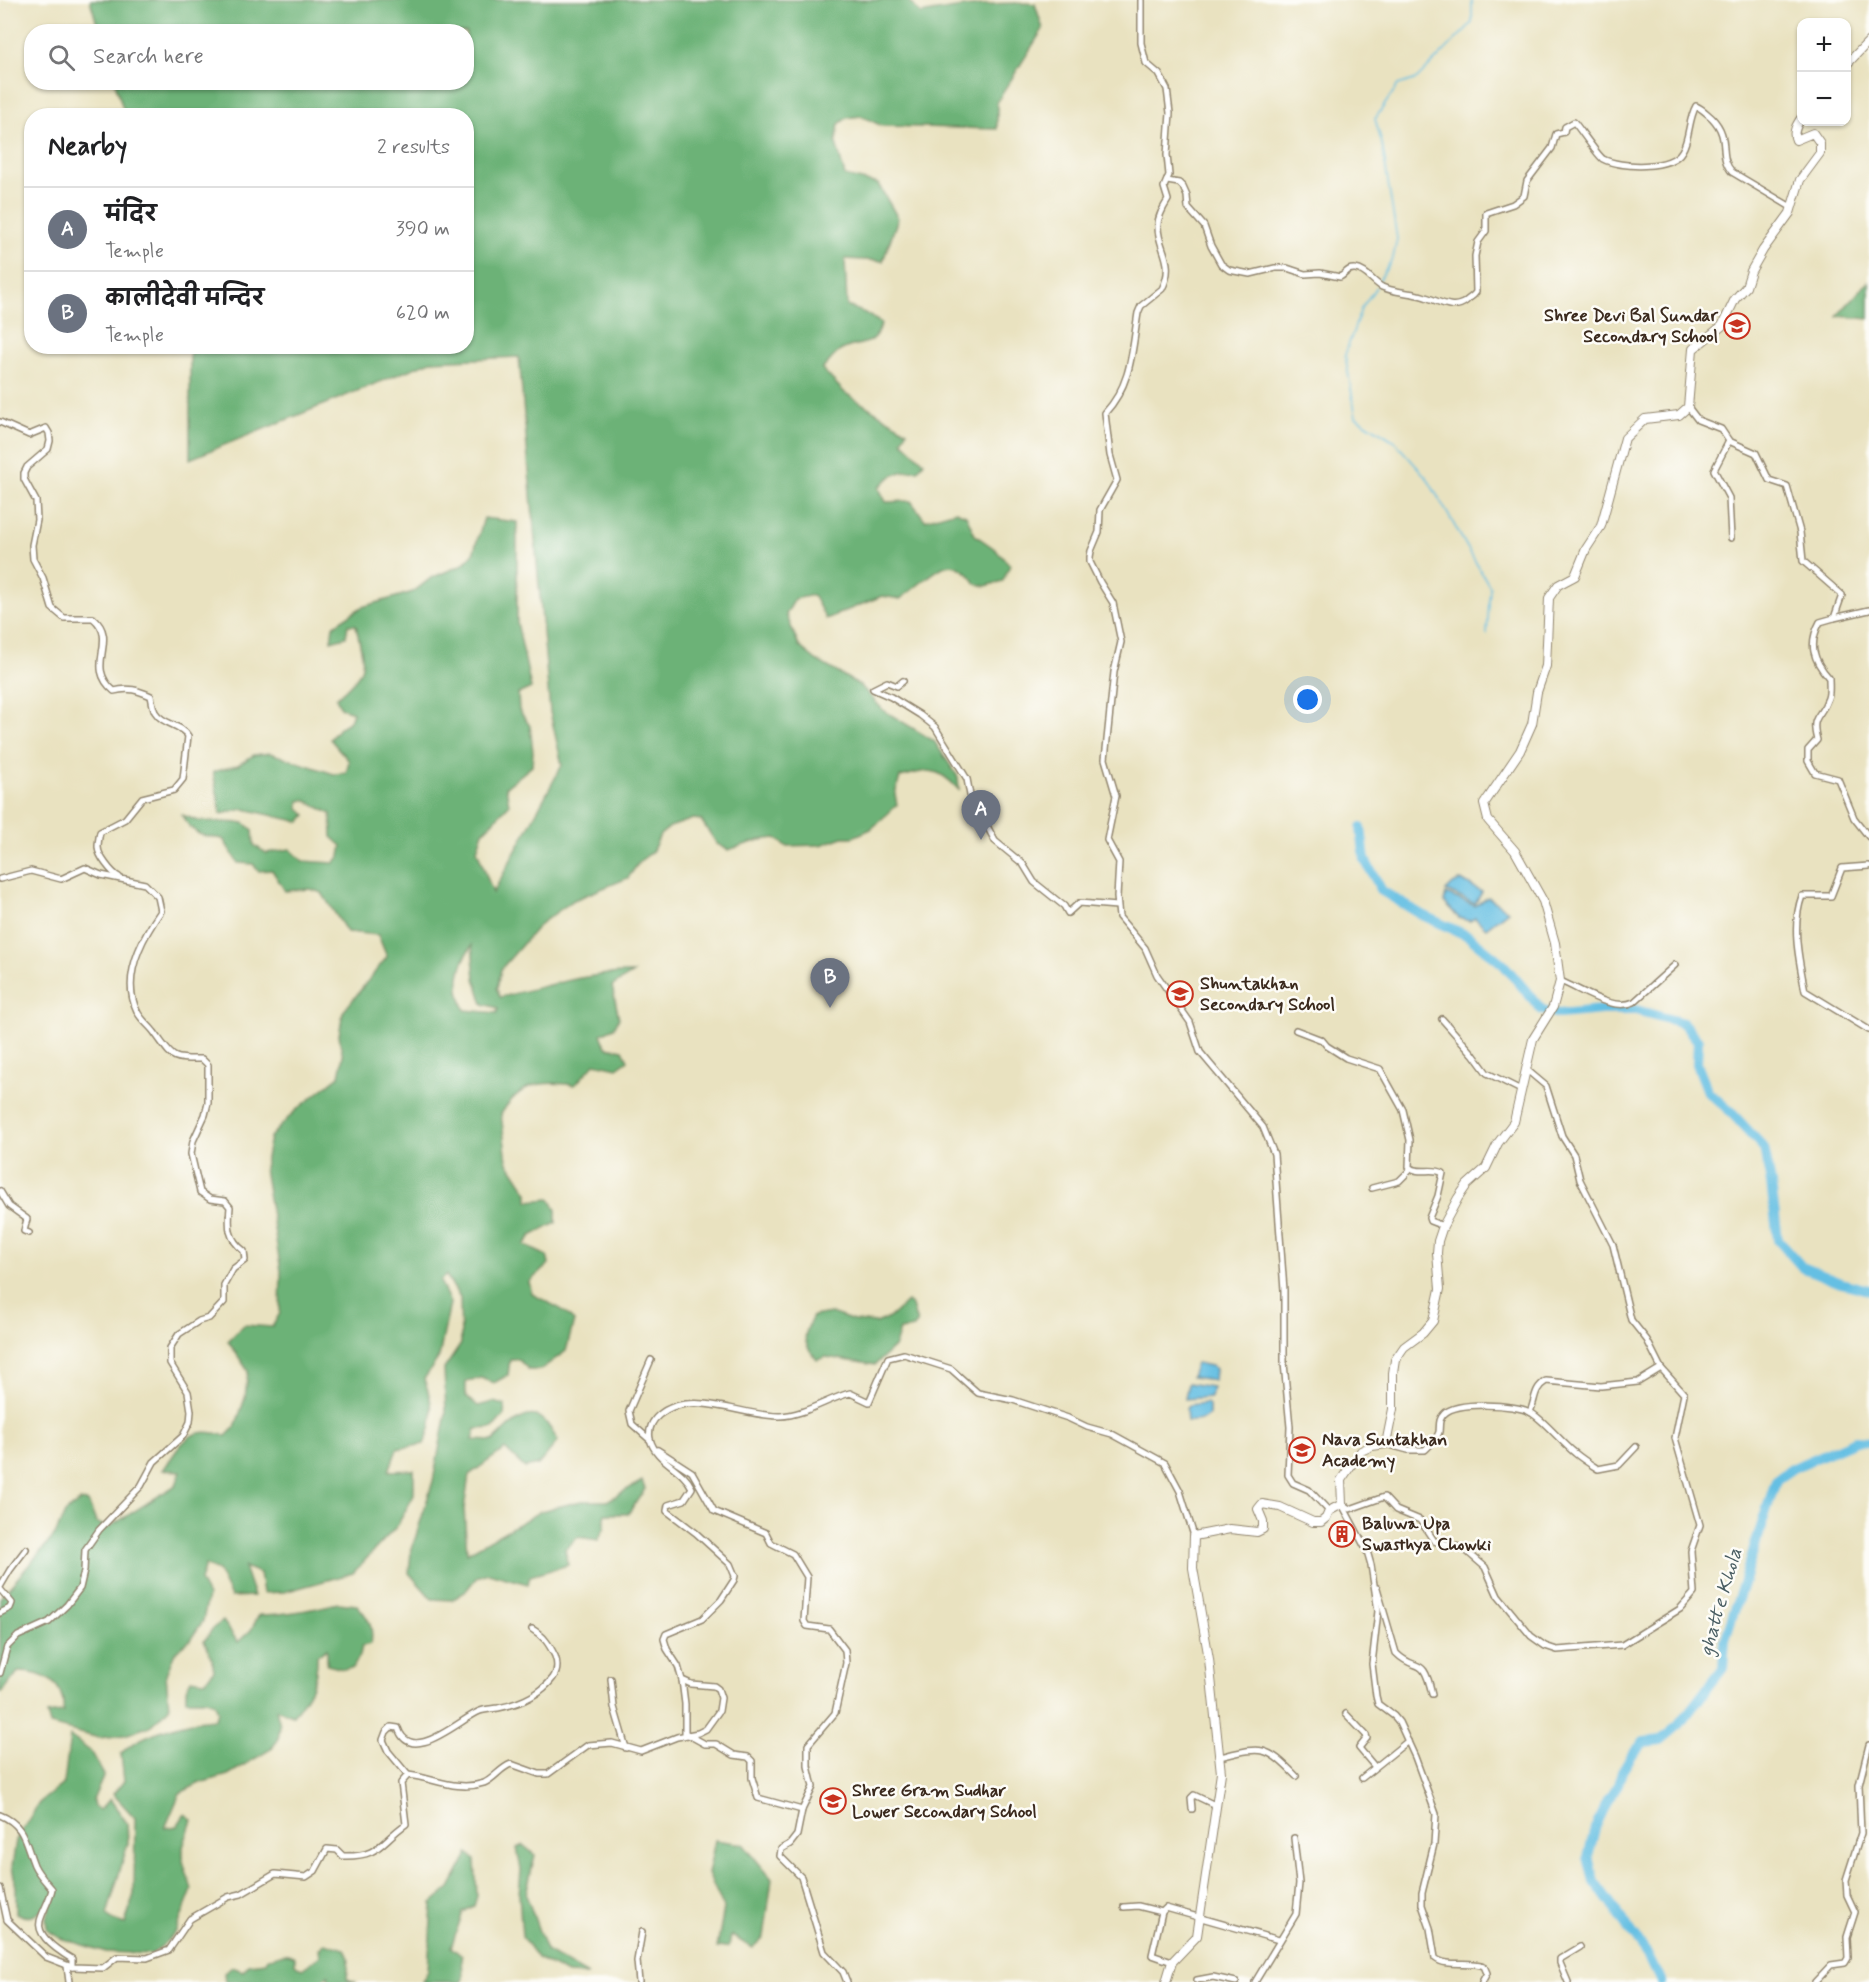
<!DOCTYPE html>
<html lang="en">
<head>
<meta charset="utf-8">
<style>
  body { margin:0; font-family:Mynerve,"Playpen Sans Deva",sans-serif; background:#f2f2f2; color:#202124 }
  .controls { position:absolute; right:18px; top:18px; display:grid; overflow:hidden; border-radius:12px; box-shadow:0 2px 4px #0004 }
  .controls button { width:54px; height:54px; display:grid; place-items:center; padding:0; border:0; border-bottom:2px solid #e0e0e0; background:#fff; color:#202124; font:30px sans-serif }
  .you { position:absolute; left:1308px; top:700px; width:21px; height:21px; margin:-15px; border:4px solid #fff; border-radius:50%; background:#1a73e8; box-shadow:0 0 0 9px #1a73e833 }
  .badge { display:grid; place-items:center; width:39px; height:39px; border-radius:50%; background:#c8321e; color:#fff; font-size:20px; font-weight:700 }
  .pin { position:absolute; translate:-50% -50px; filter:drop-shadow(0 2px 3px #0008) }
  .pin::after { content:''; position:absolute; top:32px; width:21px; height:18px; background:inherit; clip-path:polygon(0 0,100% 0,50% 100%) }
  .list { margin:0; padding:0; list-style:none }
  h2 { display:flex; justify-content:space-between; align-items:center; height:78px; margin:0; padding:0 24px; font-size:26px }
  h2 small { font-size:20px; font-weight:400; color:#757577 }
  .list li { display:grid; grid-template-columns:39px 1fr auto; gap:18px; align-items:center; box-sizing:border-box; height:84px; padding:0 24px; border-top:2px solid #e0e0e0 }
  .list b { display:block; font-size:22px; white-space:nowrap }
  .list p { margin:0; font-size:20px; white-space:nowrap; color:#757577 }
  .list em { font-size:20px; font-style:normal; color:#757577 }
  .icon { flex:none; width:33px; height:33px; fill:none; stroke:currentColor; stroke-width:2; stroke-linecap:round; stroke-linejoin:round }
  .map { position:relative; flex:none; width:1869px; height:1982px; overflow:hidden }
  .search { position:absolute; background:#fff; box-shadow:0 2px 4px #0004; left:24px; top:24px; width:450px; height:66px; display:flex; align-items:center; gap:15px; box-sizing:border-box; padding:0 21px; border-radius:24px; color:#757577; font-size:22px }
  .panel { position:absolute; background:#fff; box-shadow:0 2px 4px #0004; left:24px; top:108px; width:450px; height:246px; border-radius:24px }
  .map>svg:first-child { display:block }
</style>
</head>
<body>
<div class="map">
<svg width="1869" height="1982" viewBox="0 0 1869 1982">
  <rect width="100%" height="100%" fill="#fdfcf7"/>
  <filter id="ink" filterUnits="userSpaceOnUse"><feTurbulence type="fractalNoise" baseFrequency=".0167" numOctaves="2"/><feDisplacementMap in="SourceGraphic" scale="12" xChannelSelector="R" yChannelSelector="G"/><feConvolveMatrix kernelMatrix="1 2 1 2 8 2 1 2 1" color-interpolation-filters="sRGB"/></filter>
  <filter id="wash" filterUnits="userSpaceOnUse"><feTurbulence type="fractalNoise" baseFrequency=".008" numOctaves="4" result="noise"/><feDisplacementMap in="SourceGraphic" scale="24" xChannelSelector="R" yChannelSelector="G"/><feGaussianBlur stdDeviation="1.35" result="paint"/><feColorMatrix in="noise" values="0 0 0 0 0 0 0 0 0 0 0 0 0 0 0 0 0 1.4 0 .05"/><feComposite in="paint" operator="in"/></filter>
  <g filter="url(#wash)">
    <rect width="100%" height="100%" fill="#e9e2c0"/>
    <!-- forest -->
    <g fill="#6cb277" stroke="#546e4a" stroke-width="1.5" fill-rule="evenodd">
      <path d="M90,0H908L921,14C949,8 1010,0 1035,4L1043,29L997,102V129L882,126L861,116L847,118L839,124L836,143L845,176L878,184L898,218L883,261L845,259L847,306L865,313L881,323C876,350 857,340 840,351C833,356 828,364 822,369L845,393L907,431L902,441L924,462L918,470C901,470 889,475 879,488L886,502L911,501L925,520L956,511L966,515L975,535L995,549L1010,565L1003,581L986,586L976,584C971,575 958,562 946,566C936,568 911,592 900,599L882,596L826,619L813,595L795,599L786,614L799,646L816,660L861,686L883,710L934,741L958,777L959,790C936,765 930,770 900,777L895,794L897,805L871,829L853,837H843L821,845L786,846L776,838L760,840L728,850L717,844L701,820L693,819L670,827L660,835L652,852L640,861L628,878L574,900L540,924L501,969L497,989L500,997C544,987 588,972 633,973L612,986L619,1018L614,1028L601,1034L606,1047L623,1050L628,1060L617,1068L595,1063L575,1085C541,1080 520,1083 501,1114L507,1161L528,1193V1201L550,1199L556,1210V1223L531,1236L524,1245L547,1256L549,1264L529,1282L532,1294L561,1309L574,1321L566,1351L540,1370H529L518,1359H510L508,1375L494,1383L481,1378L466,1381V1396L478,1406L493,1402L505,1405L504,1415L493,1428L476,1429L473,1440L493,1441C505,1431 524,1408 541,1418C548,1422 554,1435 558,1441L538,1465L525,1468L505,1449L469,1475L464,1509L467,1553L541,1511L581,1501H607L642,1481L645,1489L628,1514H605V1527L598,1540L578,1537L565,1549L568,1565L530,1576L528,1584L488,1573L477,1577L465,1592L452,1600L432,1599L409,1573L411,1552L433,1481L446,1413L444,1369L461,1344L460,1298L446,1275L440,1281L450,1303L439,1357L424,1379C433,1403 436,1420 424,1444L397,1449L389,1471L414,1470V1495L397,1526L353,1573L284,1592L263,1593L260,1573L244,1567L254,1596L231,1597L218,1571L205,1565L200,1581L208,1596L203,1621L190,1640L175,1653L166,1674L169,1708L150,1726L125,1735L99,1738L50,1725L47,1714L63,1712C66,1683 44,1672 18,1672L2,1693H0V1598L55,1535L65,1513L80,1501L88,1502L96,1522L108,1528L176,1485L181,1471L163,1470C183,1442 189,1424 226,1436L235,1427L245,1398L248,1371L228,1341L244,1325L272,1327L280,1313L281,1271L264,1168L270,1137L295,1111L339,1076L343,1056L339,1035L343,1012L387,957L378,935L347,932L322,893L310,889L285,891L272,870L258,871L253,864L238,863L223,839C201,836 194,836 182,815L199,821L244,823L253,830L254,845L266,853L290,849L303,861L334,863L340,856L342,846L332,837L331,814L305,800L299,801V809L306,815L300,822L244,809L221,814L213,772L238,765L254,755L270,753L334,774L346,773L349,761L330,739L340,727L350,721L353,712L341,708L336,698C371,668 364,667 356,625H348L346,637L331,641L333,626L362,607L413,592L431,578L462,565L473,554L484,518L517,522V622L531,688L518,694L519,710L530,726L533,752L532,766L506,787L509,805L483,832L477,850L493,893L562,765L550,712L519,357L431,361L190,459V347L466,346V116L125,115L115,83L466,82V32L99,31ZM472,945L475,978L483,1004L498,1008L497,1013L465,1010C454,985 458,967 472,945Z"/>
      <polygon points="1869,281 1869,319 1837,316"/>
      <path d="M907,1302L912,1306L917,1323L914,1328L900,1330L895,1346L875,1365L826,1357L817,1360C802,1342 802,1337 813,1316L831,1313L854,1321L876,1323L889,1318Z"/>
      <path d="M338,1603L357,1605C369,1618 374,1627 371,1644L362,1646L360,1655L353,1668L343,1669L327,1665V1648L317,1655C318,1680 309,1696 293,1715L276,1709L280,1725L278,1740L271,1749L228,1775L200,1783L180,1793L165,1828L177,1826L185,1814L192,1820L183,1847V1861L192,1890L176,1931L164,1944L152,1954L106,1952L60,1938L47,1930L46,1918L50,1908L46,1907C36,1916 29,1920 16,1913V1887L12,1867L16,1840L39,1803L64,1783L70,1736L90,1751L104,1775L93,1800L94,1807L100,1810L110,1799L127,1823L128,1843L107,1915L113,1920L125,1924L134,1894L135,1818L113,1794L124,1781L121,1754C137,1734 188,1721 214,1719L218,1712L215,1703L206,1700H186V1689L191,1679L205,1681L214,1670L212,1658L204,1641L213,1628L223,1621L238,1642L251,1630L259,1615C286,1615 311,1610 338,1603Z"/>
      <polygon points="715,1840 743,1844 772,1879 764,1937 752,1948 731,1935 729,1946 717,1948 724,1908 708,1874"/>
      <polygon points="523,1845 535,1855 526,1894 546,1951 588,1975 567,1974 537,1958 522,1937 519,1894 521,1870 517,1848"/>
      <polygon points="468,1854 475,1860 477,1896 474,1906 463,1912 451,1947 462,1956 463,1979 461,1982 422,1982 428,1970 432,1903 450,1888"/>
      <path d="M325,1943L345,1949L349,1958L347,1979L356,1982H329L328,1975L320,1982H225L224,1973L232,1967L243,1971L249,1964L266,1962L268,1958C279,1958 284,1949 295,1957V1964L302,1969L320,1956L319,1949Z"/>
    </g>
    <!-- water -->
    <g fill="#65bfe3" stroke="#507480" stroke-width="1.5">
      <polygon points="1461,880 1482,892 1475,904 1446,891 1453,884"/>
      <polygon points="1446,894 1475,906 1488,897 1508,911 1486,928 1475,918 1470,921 1459,918 1444,902"/>
      <polygon points="1196,1363 1211,1366 1215,1369 1214,1380 1191,1377"/>
      <polygon points="1188,1383 1212,1387 1210,1397 1185,1399"/>
      <path d="M1206,1403L1209,1405V1415C1202,1422 1196,1421 1187,1421L1186,1409L1189,1405Z"/>
    </g>
    <g fill="none" stroke-linecap="round" stroke-linejoin="round">
      <!-- stream -->
      <g stroke="#65bfe3" stroke-width="1.5">
        <polyline points="1378,282 1393,258 1397,239 1382,144 1375,119 1398,85 1417,79 1472,23 1472,0"/>
        <polyline points="1376,287 1361,309 1345,355 1356,417 1393,440 1427,478 1490,587 1487,634"/>
      </g>
      <!-- river -->
      <g stroke="#65bfe3" stroke-width="10">
        <polyline points="1361,828 1365,860 1382,891 1422,915 1468,936 1503,964 1542,1010 1559,1014 1601,1010 1636,1010 1683,1023 1698,1041 1697,1064 1708,1092 1729,1110 1764,1148 1771,1183 1778,1240 1802,1267 1841,1283 1869,1290"/>
        <polyline points="1661,1982 1648,1955 1594,1881 1588,1857 1595,1828 1608,1800 1618,1785 1622,1771 1632,1755 1644,1742 1661,1740 1679,1725 1723,1668 1725,1640 1776,1480 1793,1468 1855,1441 1869,1442"/>
      </g>
    </g>
  </g>
  <g filter="url(#ink)">
    <g fill="none" stroke-linecap="round" stroke-linejoin="round">
      <!-- street casing -->
      <g stroke="#92866f" stroke-width="8">
        <g id="street">
          <path d="M1141,0V43L1146,63L1159,74L1167,89L1170,113L1167,155L1169,175L1164,187L1168,200C1163,208 1157,218 1158,227C1158,249 1176,262 1162,289L1141,306L1138,313C1132,350 1132,384 1105,413L1110,455L1117,480L1100,510L1099,532L1091,551L1090,557V562L1100,582L1113,603L1121,642L1114,672L1105,759L1116,796L1107,840L1119,862L1117,897L1119,917L1145,948L1157,975L1190,1022L1200,1052L1263,1127L1274,1154L1284,1290V1363L1290,1427L1288,1475L1293,1483L1309,1490L1329,1511"/>
          <path d="M1167,181L1179,183L1183,187L1187,196L1188,208L1204,226L1211,246L1221,264L1229,270L1250,274L1275,268H1287L1305,274L1320,273L1340,277C1346,274 1347,268 1355,269C1366,270 1373,282 1382,287C1393,292 1406,292 1418,295C1433,297 1452,313 1466,301C1470,297 1473,297 1476,292L1475,256L1478,242L1486,231V213L1513,204L1524,196L1527,181L1552,148L1556,134L1564,132L1565,127L1574,122C1580,129 1598,156 1603,159C1620,168 1671,170 1682,151C1690,138 1688,120 1696,106C1703,109 1706,113 1712,118C1732,139 1717,155 1732,172L1791,207"/>
          <path d="M1688,407L1698,420L1721,429L1729,441L1756,453L1769,480L1787,486L1800,532L1803,561L1842,595L1834,618L1820,622C1808,644 1813,660 1829,678C1829,684 1830,693 1828,698C1821,719 1810,714 1817,740L1808,750V761L1815,773L1838,779L1854,818L1869,837"/>
          <path d="M0,422L29,435L46,428L49,433L50,441L48,449L27,467L24,473V479L36,501L37,520L32,545L33,559L43,578L52,608L64,618H93C120,641 83,665 114,691C129,687 137,690 151,696C152,701 153,708 155,712C163,725 181,724 188,736L183,779L174,790L142,798L125,819L100,832C99,837 98,842 98,847C98,856 112,873 119,877"/>
          <polyline points="1729,441 1714,470 1729,498 1731,538"/>
          <polyline points="1834,618 1869,610"/>
          <polyline points="903,681 897,686 887,682 873,689 891,697 920,715 935,727 967,779 974,817 987,826 995,841 1023,864 1034,882 1064,906 1068,913 1079,903 1117,906"/>
          <path d="M1869,866L1842,868L1831,896H1802C1791,926 1799,960 1805,991L1869,1030"/>
          <path d="M0,879L31,871L61,879L85,868L101,875L145,884L158,897L161,911C142,938 121,978 137,1011C140,1019 149,1025 154,1032C173,1057 169,1060 202,1059L208,1065V1103L205,1115L193,1141L191,1154L200,1192L210,1199L225,1201L230,1207C228,1227 228,1239 244,1251L245,1260L233,1269L224,1285V1302L209,1318L199,1321L179,1334L170,1348V1363L188,1392L191,1411L190,1422L183,1436L154,1462L141,1486L99,1530L85,1550L84,1571L80,1588L67,1605L49,1622L18,1636L7,1647L0,1673"/>
          <path d="M1560,981C1581,989 1612,1012 1634,1002L1675,965"/>
          <polyline points="1442,1019 1473,1054 1487,1073 1521,1090"/>
          <path d="M1296,1030L1322,1040L1327,1046L1346,1058L1380,1069L1403,1110L1410,1140L1409,1167C1418,1175 1433,1167 1443,1173L1438,1196L1429,1218L1430,1221L1443,1226"/>
          <polyline points="1372,1188 1399,1181 1411,1169"/>
          <polyline points="0,1191 9,1206 27,1219 24,1231 29,1233"/>
          <path d="M1530,1412C1536,1399 1533,1389 1546,1381L1601,1386L1638,1382L1661,1368"/>
          <polyline points="650,1440 632,1424 629,1411 651,1360"/>
          <path d="M1386,1444L1408,1450H1425C1430,1445 1437,1439 1439,1432C1440,1425 1438,1420 1444,1414C1457,1401 1515,1404 1530,1412C1543,1419 1562,1443 1575,1453C1582,1459 1590,1464 1598,1469L1619,1465L1636,1447"/>
          <polyline points="658,1450 692,1472 714,1511 766,1533 771,1543 793,1554 807,1577 804,1621 807,1626 829,1629 845,1650 846,1663 835,1713 808,1745 808,1766 813,1787 802,1810 797,1835 790,1844 781,1849 780,1856 801,1877 824,1952 843,1972 847,1982"/>
          <polyline points="1342,1504 1350,1509 1384,1497 1396,1510 1420,1520 1434,1541 1463,1548 1485,1567 1498,1596 1531,1636 1545,1646 1557,1650 1622,1645 1680,1609 1694,1593 1691,1551 1700,1525 1675,1438 1684,1394 1661,1368 1647,1340 1631,1320 1613,1245 1580,1180 1574,1155 1562,1136 1546,1086 1527,1070"/>
          <path d="M1343,1506L1367,1551L1371,1565L1378,1611L1372,1664L1376,1696L1378,1704L1394,1716L1399,1722L1415,1757L1436,1814L1434,1844L1422,1893V1905L1430,1928L1435,1958C1447,1968 1469,1960 1484,1966L1487,1973L1482,1982"/>
          <polyline points="0,1587 10,1570 26,1549"/>
          <path d="M1377,1588L1396,1653C1417,1674 1423,1653 1432,1694"/>
          <polyline points="0,1589 12,1603 10,1608 0,1613"/>
          <polyline points="611,1679 614,1707 626,1748"/>
          <polyline points="682,1680 685,1704 685,1733 705,1744 716,1744 734,1755 748,1757 752,1761 752,1778 758,1798 802,1810"/>
          <polyline points="1346,1714 1366,1735 1367,1738 1359,1748 1375,1767"/>
          <path d="M1220,1757C1261,1747 1265,1744 1296,1776"/>
          <path d="M408,1775L388,1751L383,1740L386,1732L391,1727L398,1728C411,1767 461,1718 480,1711C486,1709 492,1709 498,1708C519,1704 540,1695 553,1678C558,1671 558,1664 555,1656C549,1644 544,1636 532,1629"/>
          <polyline points="1362,1778 1408,1741"/>
          <polyline points="1192,1809 1191,1798 1194,1795 1217,1806"/>
          <path d="M0,1815C25,1825 25,1843 34,1865C38,1874 46,1882 52,1889C49,1902 43,1910 40,1921C36,1937 60,1952 72,1959V1967"/>
          <path d="M0,1888L7,1920L46,1957L72,1967L103,1968L117,1957L147,1958L169,1950L190,1919L228,1897L241,1894L275,1874L306,1877L315,1871L327,1849L337,1850L343,1856C380,1857 379,1843 406,1824L401,1783L408,1775C434,1778 457,1792 484,1783C494,1779 500,1768 511,1764L539,1774H548L588,1745L612,1743L641,1751L677,1737L698,1733L706,1729L719,1711L721,1698L718,1689L714,1686L691,1684L682,1680L678,1666L667,1649L664,1639L666,1634L702,1619L721,1600L734,1580L735,1576L730,1564L696,1533L667,1511L668,1505L684,1500L692,1488C683,1468 656,1462 650,1439C648,1430 652,1421 659,1415C690,1388 744,1417 780,1416C805,1415 827,1399 850,1393L869,1402L888,1358L904,1354L951,1369L978,1393L1013,1400L1068,1418L1087,1427L1112,1434L1165,1463L1180,1491L1194,1536"/>
          <polyline points="1124,1907 1138,1906 1162,1912 1166,1908 1279,1940"/>
          <polyline points="1162,1912 1152,1955 1172,1962"/>
          <polyline points="67,1966 69,1982"/>
          <polyline points="1197,1980 1213,1977 1236,1982"/>
          <polyline points="639,1982 637,1961 642,1932"/>
          <polyline points="1255,1982 1296,1914 1299,1883 1294,1838"/>
          <polyline points="1568,1982 1560,1963 1560,1959 1580,1947"/>
          <polyline points="1815,1982 1831,1965 1845,1963 1848,1958 1847,1937 1855,1912 1847,1895 1846,1880 1861,1833 1859,1785 1869,1745"/>
        </g>
      </g>
      <!-- secondary casing -->
      <g stroke="#92866f" stroke-width="10">
        <g id="secondary">
          <polyline points="1846,65 1869,41"/>
          <path d="M1166,1982L1172,1962L1197,1936L1221,1773L1209,1659L1193,1568L1194,1536L1230,1529L1257,1532L1263,1529V1521L1258,1509L1262,1504L1280,1507L1313,1522H1321L1326,1518L1329,1511L1342,1504L1341,1480L1361,1451L1372,1446L1386,1444L1393,1409V1373L1395,1360L1404,1347L1423,1333L1433,1321L1440,1289L1437,1253L1438,1241L1443,1226L1458,1198L1467,1185L1486,1168L1498,1143L1514,1122L1533,1039L1553,1007L1560,981L1555,943L1543,901L1515,851L1488,820L1484,804L1520,751L1532,724L1537,692L1546,666L1549,598L1558,585L1575,576L1586,549L1601,526L1625,438L1645,419L1679,415L1688,407L1693,349L1722,326L1735,299L1746,287L1751,271L1763,250L1790,213L1800,180L1820,153V143L1813,133L1796,140C1792,132 1797,124 1802,117"/>
        </g>
      </g>
      <!-- street -->
      <use href="#street" stroke="#fff" stroke-width="5"/>
      <!-- secondary -->
      <use href="#secondary" stroke="#fff" stroke-width="8"/>
    </g>
  </g>
  <!-- icons -->
  <defs>
    <g id="school-ring" transform="scale(1.35)"><circle r="9.5" fill="#fdfcf7" stroke="#c8321e" stroke-width="1.5"/><path d="M0-5L7-2L0 1L-7-2ZM-4 1L0 2.5L4 1V4Q0 6-4 4Z" fill="#c8321e"/></g>
    <g id="building-ring" transform="scale(1.35)"><circle r="9.5" fill="#fdfcf7" stroke="#c8321e" stroke-width="1.5"/><path d="M-4-6H4V6H1V3H-1V6H-4ZM-2.5-4.3h1.7v1.8h-1.7ZM.8-4.3h1.7v1.8H.8ZM-2.5-1h1.7V.8h-1.7ZM.8-1h1.7V.8H.8Z" fill="#c8321e"/></g>
  </defs>
  <g fill-rule="evenodd">
    <use href="#school-ring" x="1737" y="326"/>
    <use href="#school-ring" x="1180" y="994"/>
    <use href="#school-ring" x="1302" y="1450"/>
    <use href="#building-ring" x="1342" y="1534"/>
    <use href="#school-ring" x="833" y="1801"/>
  </g>
  <g text-anchor="middle" dominant-baseline="central" stroke-width="5" stroke-linejoin="round" paint-order="stroke">
    <!-- poi labels -->
    <g font-size="18" font-weight="bold" fill="#3b2a1e" stroke="#fdfcf7" text-anchor="start">
      <text x="1718" y="316" text-anchor="end">Shree Devi Bal Sundar<tspan x="1718" dy="21">Secondary School</tspan></text>
      <text x="1200" y="984">Shuntakhan<tspan x="1200" dy="21">Secondary School</tspan></text>
      <text x="1322" y="1440">Nava Suntakhan<tspan x="1322" dy="21">Academy</tspan></text>
      <text x="1362" y="1524">Baluwa Upa<tspan x="1362" dy="21">Swasthya Chowki</tspan></text>
      <text x="852" y="1791">Shree Gram Sudhar<tspan x="852" dy="21">Lower Secondary School</tspan></text>
    </g>
    <!-- water labels -->
    <g font-size="20" font-style="italic" fill="#4a5e63" stroke="#fdfcf7">
      <text transform="translate(1721 1602) rotate(-74)">ghatte Khola</text>
    </g>
  </g>
</svg>
<div class="controls">
<button>+</button>
<button>−</button>
</div>
<div class="you"></div>
<div class="pin badge" style="left:981px;top:840px;background:#6b7280">A</div>
<div class="pin badge" style="left:830px;top:1008px;background:#6b7280">B</div>
<div class="search"><svg class="icon" aria-label="search" viewBox="0 0 24 24"><circle cx="10" cy="10" r="6"/><path d="M15 15l6 6"/></svg>Search here</div>
<section class="panel">
<h2>Nearby<small>2 results</small></h2>
<ul class="list">
<li><span class="badge" style="background:#6b7280">A</span><div><b>मंदिर</b><p>Temple</p></div><em>390 m</em></li>
<li><span class="badge" style="background:#6b7280">B</span><div><b>कालीदेवी मन्दिर</b><p>Temple</p></div><em>620 m</em></li>
</ul>
</section>
</div>
</body>
</html>
